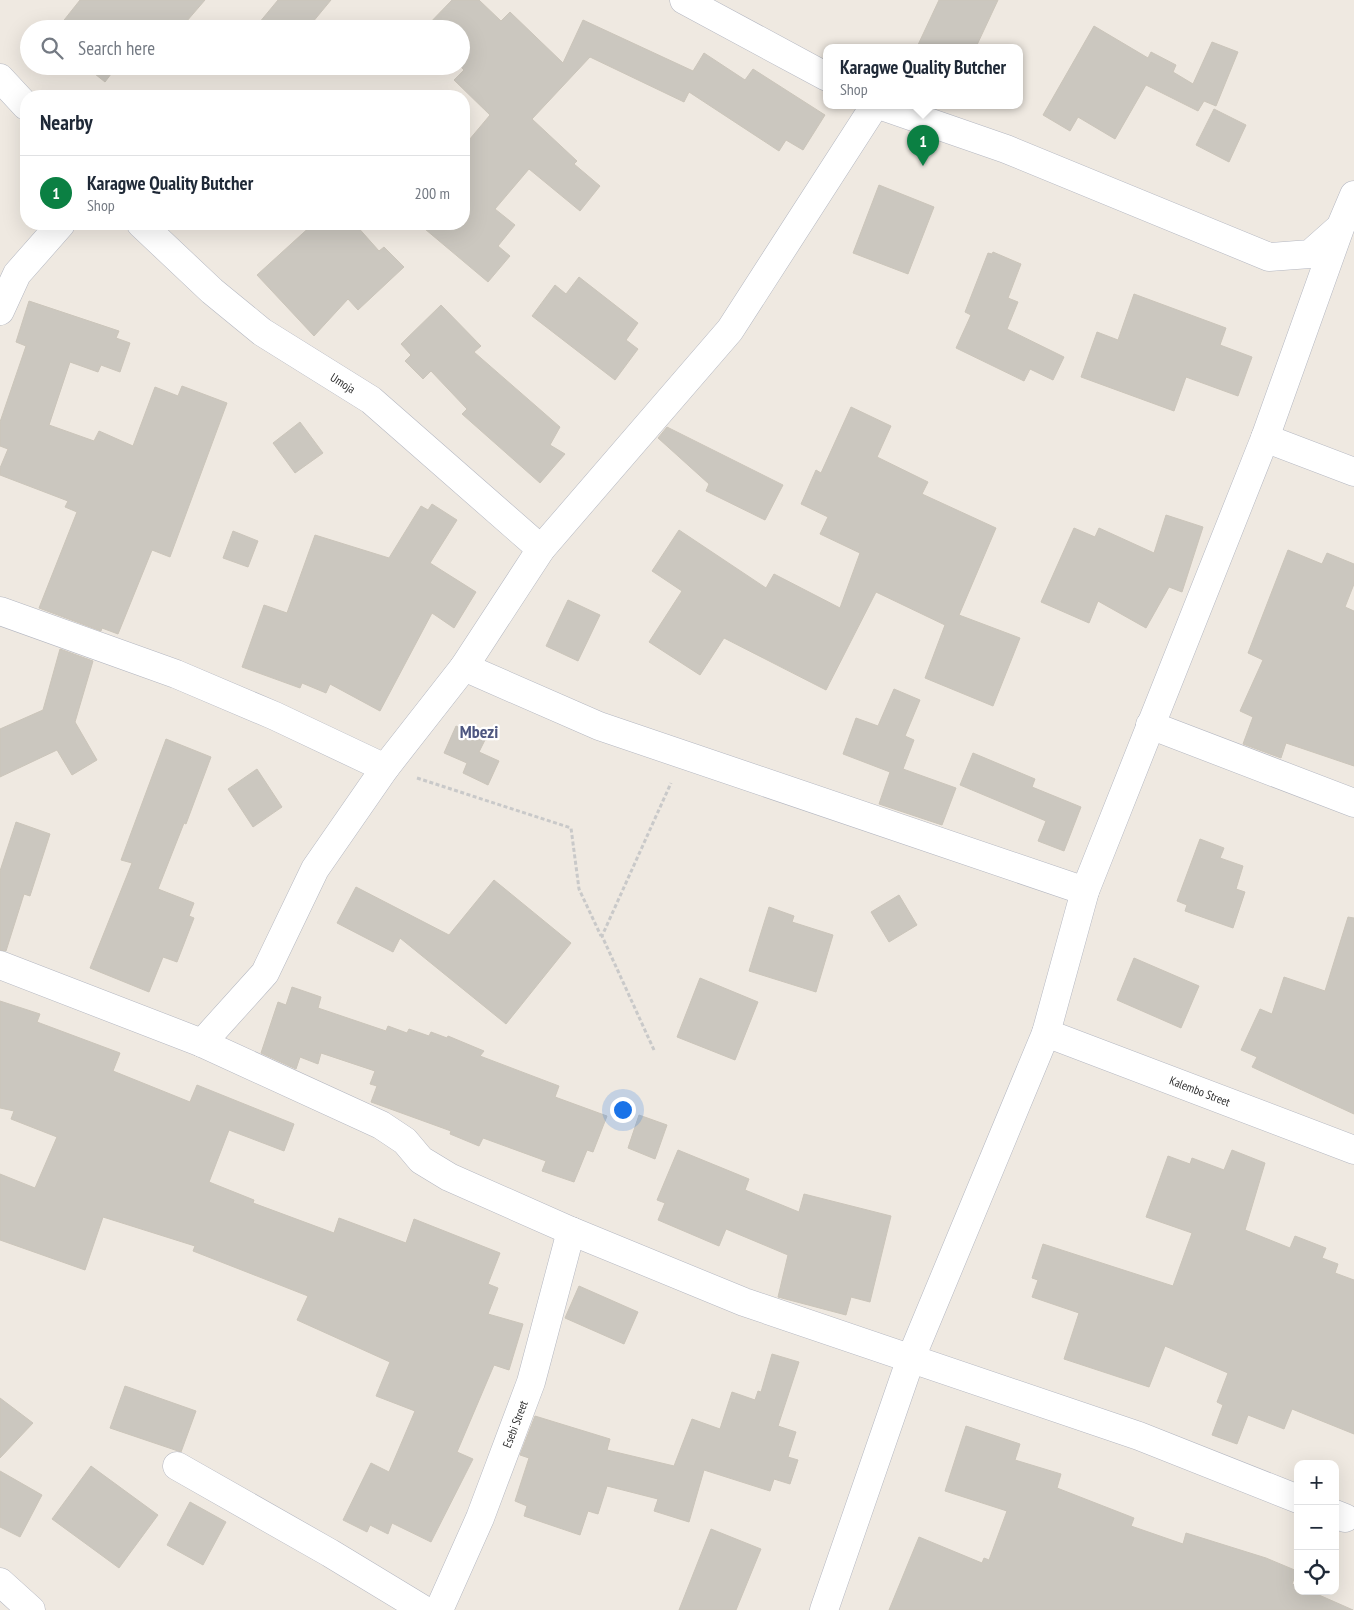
<!DOCTYPE html>
<html lang="en">
<head>
<meta charset="utf-8">
<style>
  body { margin:0; font-family:"PT Sans Narrow",sans-serif; background:#f6f6f7; color:#1f2937 }
  .controls { position:absolute; right:15px; bottom:15px; display:grid; overflow:hidden; border-radius:10px; box-shadow:0 5px 20px #0002 }
  .controls button { width:45px; height:45px; display:grid; place-items:center; padding:0; border:0; border-bottom:1px solid #e0e1e3; background:#fff; color:#1f2937; font:25px sans-serif }
  .you { position:absolute; left:622px; top:1109px; width:18px; height:18px; margin:-12px; border:4px solid #fff; border-radius:50%; background:#1a73e8; box-shadow:0 0 0 8px #1a73e833 }
  .badge { display:grid; place-items:center; width:32px; height:32px; border-radius:50%; background:#0b8043; color:#fff; font-size:16px; font-weight:700 }
  .pin { position:absolute; translate:-50% -41px; filter:drop-shadow(0 1px 2px #0008) }
  .pin::after { content:''; position:absolute; top:26px; width:18px; height:15px; background:inherit; clip-path:polygon(0 0,100% 0,50% 100%) }
  .popup { position:absolute; left:823px; top:44px; width:200px; height:65px; box-sizing:border-box; display:grid; place-content:center; border-radius:10px; background:#fff; filter:drop-shadow(0 1px 4px #0005); font-size:16px; white-space:nowrap; color:#747a83 }
  .popup b { font-size:19px; color:#1f2937 }
  .popup::after { content:''; position:absolute; left:50%; top:100%; margin-left:-10px; border:10px solid transparent; border-top-color:#fff }
  .list { margin:0; padding:0; list-style:none }
  h2 { display:flex; justify-content:space-between; align-items:center; height:65px; margin:0; padding:0 20px; font-size:21px }
  h2 small { font-size:16px; font-weight:400; color:#747a83 }
  .list li { display:grid; grid-template-columns:32px 1fr auto; gap:15px; align-items:center; box-sizing:border-box; height:75px; padding:0 20px; border-top:1px solid #e0e1e3 }
  .list b { display:block; font-size:19px; white-space:nowrap }
  .list p { margin:0; font-size:16px; white-space:nowrap; color:#747a83 }
  .list em { font-size:16px; font-style:normal; color:#747a83 }
  .icon { flex:none; width:28px; height:28px; fill:none; stroke:currentColor; stroke-width:2; stroke-linecap:round; stroke-linejoin:round }
  .map { position:relative; flex:none; width:1354px; height:1610px; overflow:hidden }
  .search { position:absolute; background:#fff; box-shadow:0 5px 20px #0002; left:20px; top:20px; width:450px; height:55px; display:flex; align-items:center; gap:12px; box-sizing:border-box; padding:0 18px; border-radius:28px; color:#747a83; font-size:19px }
  .panel { position:absolute; background:#fff; box-shadow:0 5px 20px #0002; left:20px; top:90px; width:450px; height:140px; border-radius:20px }
  .map>svg:first-child { display:block }
</style>
</head>
<body>
<div class="map">
<svg width="1354" height="1610" viewBox="0 0 1354 1610">
  <rect width="100%" height="100%" fill="#efe9e1"/>
  <!-- building -->
  <g fill="#cbc7bf" stroke="#cbc5ba">
    <polygon points="80,0 205,0 180,29 57,29"/>
    <polygon points="278,0 331,0 307,29 254,29"/>
    <polygon points="452,0 479,0 501,21 510,12 563,63 583,20 693,71 704,53 745,80 753,69 825,115 803,150 786,140 779,151 689,92 684,102 590,57 532,119 577,161 574,164 600,186 580,211 529,169 495,209 515,225 498,246 510,256 488,282 419,224 464,224 464,146 490,115 454,80 464,70 460,66 461,29 424,29"/>
    <polygon points="939,0 998,0 976,47 917,47"/>
    <polygon points="1094,26 1148,58 1151,52 1176,65 1173,72 1193,84 1212,42 1238,52 1216,106 1204,101 1198,111 1146,85 1115,139 1078,117 1070,131 1043,115"/>
    <polygon points="85,66 117,66 105,82"/>
    <polygon points="1214,109 1246,125 1229,162 1196,145"/>
    <polygon points="879,185 934,207 908,274 853,253"/>
    <polygon points="313,224 355,224 379,251 384,247 404,267 358,310 348,299 314,336 257,275"/>
    <polygon points="993,252 1021,264 1008,298 1018,302 1007,329 1064,357 1053,380 1030,369 1024,381 956,348 971,315 965,312 988,253 992,254"/>
    <polygon points="579,277 638,323 626,340 638,349 615,380 532,316 555,285 566,294"/>
    <polygon points="1134,294 1226,328 1220,345 1252,357 1238,396 1186,377 1174,411 1081,377 1097,332 1118,340"/>
    <polygon points="29,301 119,331 116,338 130,343 120,372 101,365 98,372 70,362 49,425 94,441 99,431 133,446 155,387 178,396 182,386 227,403 170,557 152,550 118,634 102,628 101,631 39,608 77,512 65,507 68,501 0,475 0,468 8,449 0,446 0,422 26,346 16,342"/>
    <polygon points="441,305 481,346 474,352 560,427 550,445 565,454 540,483 462,414 467,409 431,371 423,379 405,361 411,355 401,344"/>
    <polygon points="851,407 891,426 877,457 928,482 922,494 996,528 959,615 1020,638 993,706 925,678 945,625 876,592 826,690 724,638 700,675 649,642 682,591 652,571 679,530 766,588 774,574 840,608 860,553 820,534 828,517 801,504 816,470 821,473"/>
    <polygon points="300,422 323,453 295,473 273,443"/>
    <polygon points="667,427 783,485 765,520 706,491 709,484 658,438"/>
    <polygon points="432,504 457,520 430,563 476,592 454,628 432,613 380,711 330,684 326,693 302,683 300,688 242,667 264,605 287,613 315,535 389,558 421,506 428,510"/>
    <polygon points="1166,515 1203,527 1182,592 1169,587 1146,628 1098,601 1089,623 1041,602 1074,528 1095,537 1099,528 1154,553"/>
    <polygon points="233,531 258,541 248,567 223,558"/>
    <polygon points="1288,550 1322,564 1327,553 1354,564 1354,584 1345,607 1354,611 1354,766 1286,743 1281,758 1243,744 1253,717 1240,711 1263,660 1248,653"/>
    <polygon points="568,600 600,615 578,661 546,646"/>
    <polygon points="60,649 93,661 75,722 97,760 72,775 57,750 0,777 0,729 43,710"/>
    <polygon points="894,689 920,700 905,736 914,740 903,769 956,788 942,825 879,804 890,772 843,754 856,718 878,726"/>
    <polygon points="456,726 485,740 479,752 499,761 488,785 463,773 467,763 444,753"/>
    <polygon points="166,739 211,757 186,824 184,823 158,889 194,903 189,916 194,918 177,962 163,957 149,992 90,968 132,863 121,860"/>
    <polygon points="973,753 1035,779 1032,787 1081,807 1064,851 1038,841 1046,821 960,785"/>
    <polygon points="257,769 282,807 253,827 228,789"/>
    <polygon points="16,822 50,834 30,896 24,894 6,951 0,950 0,871"/>
    <polygon points="1200,839 1224,848 1220,858 1243,866 1236,889 1245,892 1233,928 1185,911 1187,905 1177,901"/>
    <polygon points="494,880 571,943 506,1024 400,938 393,952 337,923 356,887 449,935"/>
    <polygon points="899,895 917,925 889,942 871,912"/>
    <polygon points="769,907 794,916 792,922 833,935 816,992 749,971"/>
    <polygon points="1348,917 1354,918 1354,1114 1252,1067 1257,1057 1241,1050 1260,1009 1272,1014 1284,977 1325,991"/>
    <polygon points="1134,958 1199,986 1181,1028 1117,1000"/>
    <polygon points="700,978 758,1002 735,1060 677,1037"/>
    <polygon points="292,987 321,997 318,1008 386,1031 388,1026 407,1033 409,1029 429,1036 431,1032 447,1038 448,1036 484,1051 480,1056 559,1086 555,1097 607,1116 593,1152 587,1150 574,1182 542,1171 546,1161 483,1138 479,1146 450,1134 451,1131 371,1102 377,1086 370,1084 375,1071 321,1053 318,1064 300,1057 296,1069 261,1053 278,1002 286,1005"/>
    <polygon points="0,1001 40,1014 37,1022 120,1053 113,1071 190,1102 197,1085 294,1124 284,1151 229,1130 209,1182 254,1200 253,1203 334,1233 339,1218 406,1243 414,1219 500,1253 488,1284 498,1288 488,1314 523,1324 509,1370 494,1365 457,1452 473,1459 431,1542 392,1523 388,1534 370,1525 367,1532 343,1520 371,1463 389,1472 415,1411 376,1396 390,1362 297,1320 308,1296 193,1251 195,1246 103,1217 85,1270 0,1240 0,1174 35,1188 57,1137 11,1119 14,1111 0,1108"/>
    <polygon points="639,1115 667,1125 655,1159 628,1148"/>
    <polygon points="678,1150 749,1179 745,1190 799,1212 804,1194 891,1216 870,1302 851,1297 846,1315 778,1297 788,1255 726,1229 719,1246 658,1220 665,1203 657,1200"/>
    <polygon points="1232,1150 1265,1163 1245,1230 1290,1248 1295,1236 1326,1248 1322,1258 1338,1264 1335,1273 1354,1280 1354,1434 1292,1409 1284,1429 1248,1415 1237,1444 1212,1435 1223,1405 1217,1402 1228,1373 1165,1346 1149,1387 1064,1359 1079,1313 1032,1297 1038,1280 1032,1278 1043,1244 1173,1286 1192,1233 1146,1217 1168,1156 1190,1164 1192,1158 1224,1170"/>
    <polygon points="579,1286 638,1312 624,1344 565,1318"/>
    <polygon points="772,1354 799,1362 778,1426 796,1432 788,1457 798,1460 790,1484 774,1479 770,1491 704,1470 689,1522 654,1511 658,1499 607,1486 598,1514 588,1511 580,1535 524,1516 527,1506 515,1501 529,1458 520,1455 535,1416 610,1439 607,1450 674,1466 692,1419 720,1429 732,1392 755,1400 758,1391 761,1392"/>
    <polygon points="125,1386 196,1411 181,1452 110,1428"/>
    <polygon points="0,1398 33,1423 0,1458"/>
    <polygon points="966,1426 1020,1444 1015,1460 1061,1474 1057,1488 1134,1518 1131,1526 1183,1544 1186,1533 1266,1558 1297,1571 1292,1584 1298,1586 1298,1591 1310,1591 1353,1610 889,1610 919,1537 982,1563 984,1558 989,1560 1007,1511 945,1491"/>
    <polygon points="91,1466 158,1515 119,1568 52,1519"/>
    <polygon points="0,1471 42,1495 20,1537 0,1527"/>
    <polygon points="190,1502 226,1522 203,1565 167,1545"/>
    <polygon points="711,1529 761,1549 736,1610 679,1610"/>
  </g>
  <g fill="none" stroke-linecap="round" stroke-linejoin="round">
    <!-- street casing -->
    <g stroke="#b4b7c1" stroke-width="29">
      <g id="street">
        <polyline points="684,0 827,77"/>
        <polyline points="0,78 26,106"/>
        <polyline points="879,105 1006,149 1269,257 1310,254 1337,230"/>
        <polyline points="141,224 212,291 262,332 371,400 541,549"/>
        <polyline points="0,311 17,274 61,224"/>
        <polyline points="1265,438 1354,472"/>
        <polyline points="0,611 176,674 275,716 385,768"/>
        <polyline points="464,667 599,726 1085,891"/>
        <polyline points="1150,725 1354,803"/>
        <polyline points="0,965 202,1043 381,1125 405,1141 421,1160 449,1177 571,1231 744,1302 1139,1436 1298,1499"/>
        <polyline points="1046,1033 1354,1150"/>
        <polyline points="202,1043 265,973 315,869 385,768 464,667 541,549 730,330 875,105"/>
        <polyline points="177,1466 330,1553 424,1610"/>
        <polyline points="1335,1514 1345,1518"/>
        <polyline points="439,1610 480,1518 531,1382 571,1231"/>
        <polyline points="824,1610 911,1358 1046,1033 1085,891 1265,438 1340,228 1354,195"/>
      </g>
    </g>
    <!-- secondary casing -->
    <g stroke="#b4b7c1" stroke-width="29">
      <polyline id="secondary" points="0,1582 31,1610"/>
    </g>
    <!-- path -->
    <g stroke="#c9c9c9" stroke-width="3" stroke-dasharray="4 2.5" stroke-linecap="butt">
      <polyline points="417,778 571,828 579,889 601,936"/>
      <polyline points="654,1050 602,936 671,783"/>
    </g>
    <!-- street -->
    <use href="#street" stroke="#fff" stroke-width="28"/>
    <!-- secondary -->
    <use href="#secondary" stroke="#fff" stroke-width="28"/>
  </g>
  <g text-anchor="middle" dominant-baseline="central" stroke-width="4.5" stroke-linejoin="round" paint-order="stroke">
    <!-- street labels -->
    <g font-size="12" fill="#2e2e2e" stroke="#fff">
      <text transform="translate(343 383) rotate(32)">Umoja</text>
      <text transform="translate(1200 1091) rotate(21)">Kalembo Street</text>
      <text transform="translate(515 1424) rotate(-69)">Esebi Street</text>
    </g>
    <!-- district labels -->
    <g font-size="18" font-weight="bold" fill="#4d5680" stroke="#fff">
      <text x="479" y="731">Mbezi</text>
    </g>
  </g>
</svg>
<div class="controls">
<button>+</button>
<button>−</button>
<button><svg class="icon" aria-label="locate" viewBox="0 0 24 24"><circle cx="12" cy="12" r="6"/><path d="M12 2v4M12 18v4M2 12h4M18 12h4"/></svg></button>
</div>
<div class="you"></div>
<div class="pin badge" style="left:923px;top:166px">1</div>
<div class="popup"><b>Karagwe Quality Butcher</b>Shop</div>
<div class="search"><svg class="icon" aria-label="search" viewBox="0 0 24 24"><circle cx="10" cy="10" r="6"/><path d="M15 15l6 6"/></svg>Search here</div>
<section class="panel">
<h2>Nearby<small></small></h2>
<ul class="list">
<li><span class="badge">1</span><div><b>Karagwe Quality Butcher</b><p>Shop</p></div><em>200 m</em></li>
</ul>
</section>
</div>
</body>
</html>
